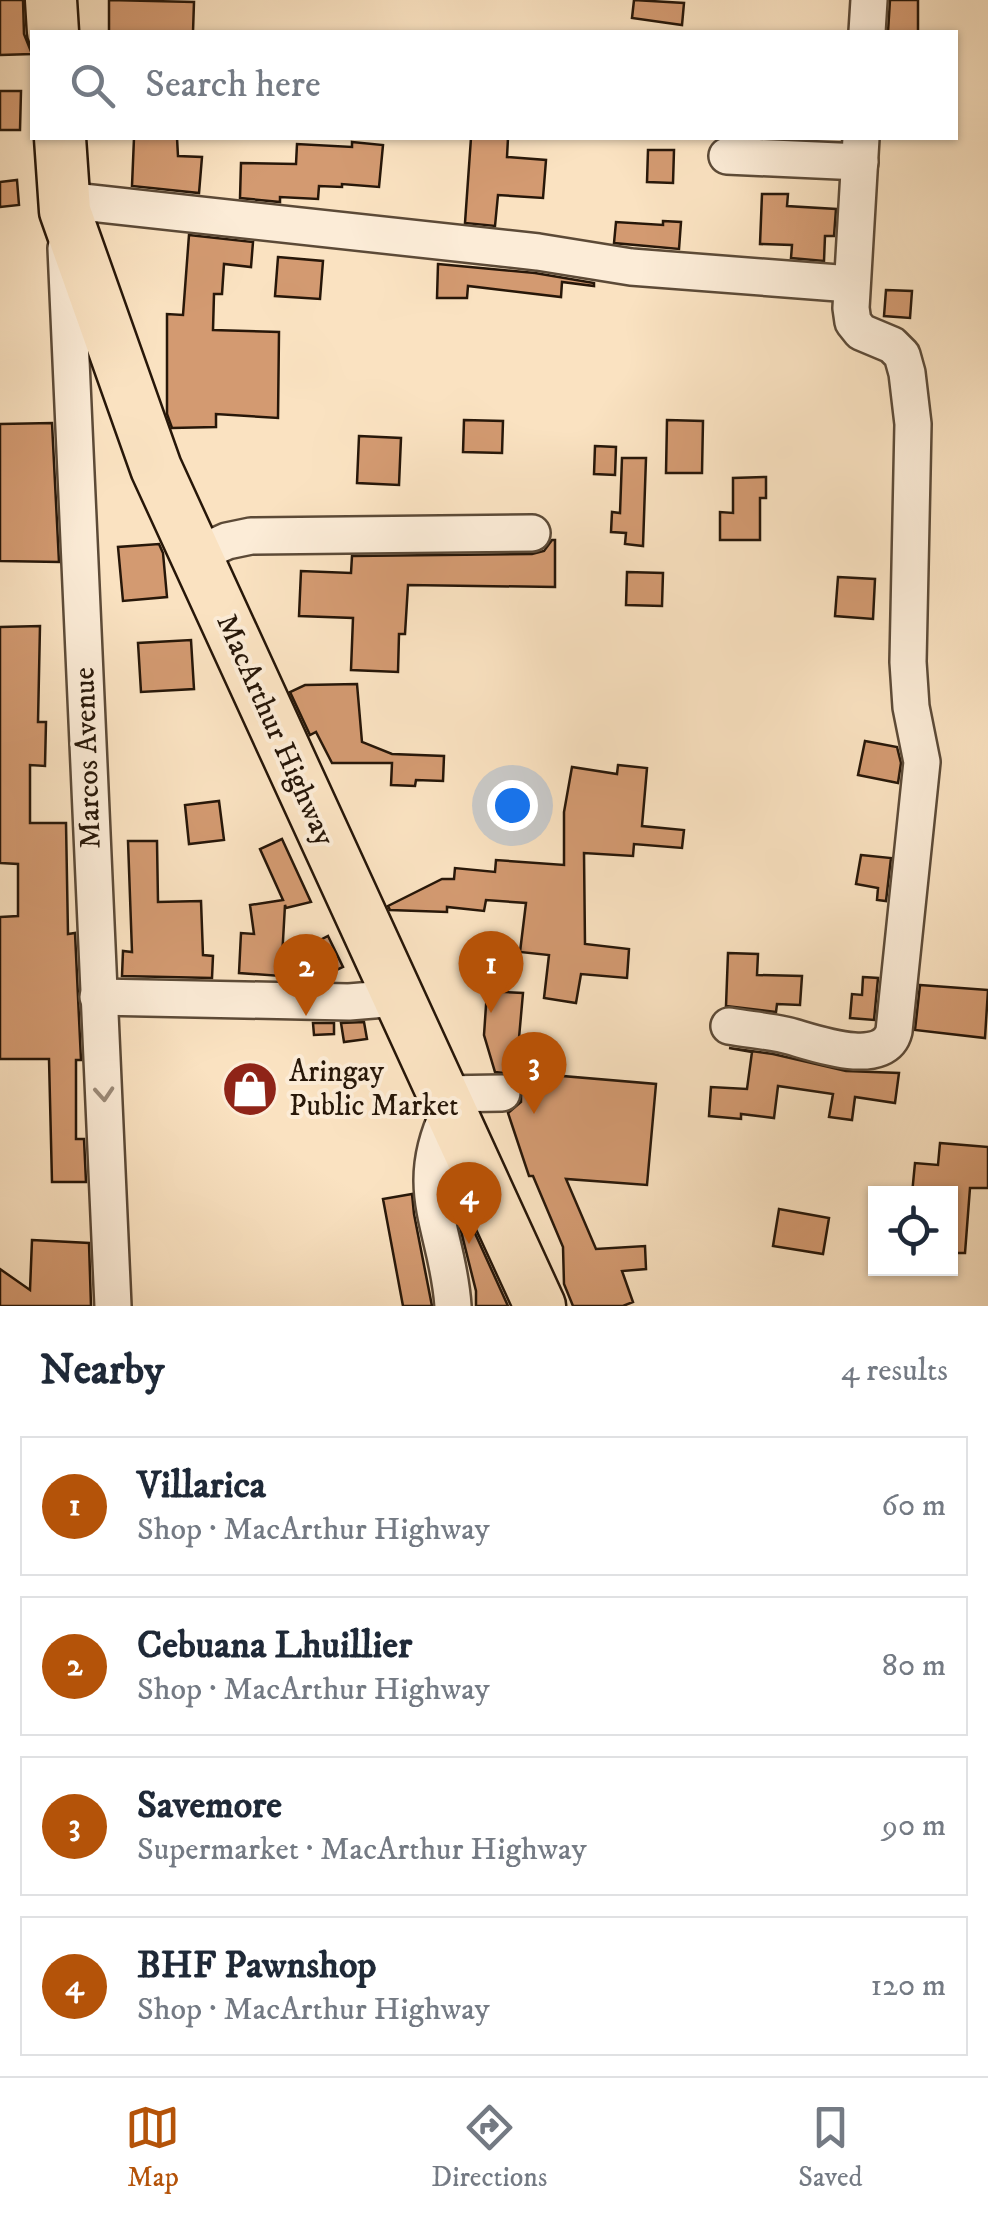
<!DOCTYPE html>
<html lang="en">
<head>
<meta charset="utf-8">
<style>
  body { margin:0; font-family:"IM FELL DW Pica",serif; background:#f6f6f7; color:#1f2937 }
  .controls { position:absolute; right:30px; bottom:30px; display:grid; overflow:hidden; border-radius:0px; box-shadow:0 2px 8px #0004 }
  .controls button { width:90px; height:90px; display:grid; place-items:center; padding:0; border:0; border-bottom:2px solid #e0e1e3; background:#fff; color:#1f2937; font:50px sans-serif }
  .you { position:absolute; left:512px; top:805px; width:35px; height:35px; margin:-25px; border:8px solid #fff; border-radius:50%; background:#1a73e8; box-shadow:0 0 0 15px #1a73e833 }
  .badge { display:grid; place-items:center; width:65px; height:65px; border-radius:50%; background:#b45309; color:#fff; font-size:32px; font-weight:700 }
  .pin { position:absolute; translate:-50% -82px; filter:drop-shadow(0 2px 5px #0008) }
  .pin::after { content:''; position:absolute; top:52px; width:35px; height:30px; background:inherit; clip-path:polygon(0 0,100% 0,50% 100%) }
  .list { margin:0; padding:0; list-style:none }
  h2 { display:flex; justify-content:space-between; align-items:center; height:130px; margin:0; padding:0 40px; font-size:42px }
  h2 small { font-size:32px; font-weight:400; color:#747a83 }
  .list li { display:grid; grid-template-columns:65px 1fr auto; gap:30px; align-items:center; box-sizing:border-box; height:140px; margin:0 20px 20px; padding:0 20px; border:2px solid #e0e1e3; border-radius:0px }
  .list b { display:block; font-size:38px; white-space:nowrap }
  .list p { margin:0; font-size:32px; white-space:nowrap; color:#747a83 }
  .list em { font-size:32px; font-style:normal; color:#747a83 }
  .icon { flex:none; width:55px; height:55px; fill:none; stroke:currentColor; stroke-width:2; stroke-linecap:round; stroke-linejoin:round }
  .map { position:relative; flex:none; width:988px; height:1306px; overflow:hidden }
  .search { position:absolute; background:#fff; box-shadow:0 2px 8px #0004; left:30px; right:30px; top:30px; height:110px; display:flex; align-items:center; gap:25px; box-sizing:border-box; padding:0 35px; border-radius:0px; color:#747a83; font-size:38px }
  .sheet { height:770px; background:#fff }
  nav { display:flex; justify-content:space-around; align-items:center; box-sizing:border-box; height:140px; border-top:2px solid #e0e1e3; background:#fff; font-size:28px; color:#747a83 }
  nav a { display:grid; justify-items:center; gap:5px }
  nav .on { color:#b45309 }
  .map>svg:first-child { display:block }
</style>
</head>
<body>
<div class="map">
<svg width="988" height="1306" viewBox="0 0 988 1306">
  <rect width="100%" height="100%" fill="#fae2c1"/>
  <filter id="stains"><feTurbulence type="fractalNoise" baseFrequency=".002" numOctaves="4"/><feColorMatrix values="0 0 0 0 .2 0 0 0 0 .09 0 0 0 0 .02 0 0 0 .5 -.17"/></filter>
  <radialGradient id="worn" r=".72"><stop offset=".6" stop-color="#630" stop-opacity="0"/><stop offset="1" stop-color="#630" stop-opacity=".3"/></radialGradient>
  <!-- building -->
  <g fill="#d39a71" stroke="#271709" stroke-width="2.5">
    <polygon points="0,0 23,0 24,34 32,54 0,55"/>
    <polygon points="109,0 194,2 193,32 109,31"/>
    <polygon points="634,0 684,3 682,25 632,18"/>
    <polygon points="890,0 918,0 918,32 888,32"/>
    <polygon points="0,91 21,91 20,130 0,130"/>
    <polygon points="134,138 177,138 178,156 202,157 199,193 132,186"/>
    <polygon points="471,138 508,138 507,157 546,160 543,198 498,195 495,226 465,223"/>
    <polygon points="352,142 383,145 379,187 342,184 342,187 319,186 318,199 280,197 280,202 240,198 241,163 296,164 297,144 352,147"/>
    <polygon points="648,150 674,150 673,183 647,182"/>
    <polygon points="17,180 19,205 0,207 0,182"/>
    <polygon points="762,194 788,194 787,206 836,209 834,236 825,236 824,261 791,258 792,245 760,244"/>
    <polygon points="663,221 681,222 679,249 614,243 616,222 663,225"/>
    <polygon points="189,235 253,242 251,267 224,264 222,294 214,294 213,330 279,332 278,418 216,414 216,427 172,428 167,414 167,314 183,315"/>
    <polygon points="278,257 323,261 320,299 275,296"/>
    <polygon points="438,264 535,273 594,283 594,286 562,282 561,297 468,286 467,298 437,298"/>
    <polygon points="886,290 912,291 910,318 884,316"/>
    <polygon points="464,420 503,421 502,453 463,452"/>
    <polygon points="667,420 703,421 702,473 666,473"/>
    <polygon points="52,423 59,562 0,561 0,424"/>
    <polygon points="359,436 401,438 399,485 357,483"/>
    <polygon points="595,446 616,447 615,475 594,474"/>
    <polygon points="622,458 646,458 643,546 625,544 626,533 611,532 612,512 620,513"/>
    <polygon points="766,477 766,498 760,498 760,540 720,540 720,512 733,513 733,478"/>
    <polygon points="552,540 555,540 555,587 408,585 405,634 399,634 398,672 351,670 353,618 299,616 301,571 351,573 352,556 532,554 544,551"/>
    <polygon points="159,544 163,553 167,597 123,601 118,547"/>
    <polygon points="627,572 663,573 662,606 626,605"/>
    <polygon points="838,577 875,579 873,619 835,616"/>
    <polygon points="40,626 38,722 46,722 45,766 30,765 30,823 66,823 68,934 75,933 81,1060 76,1060 76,1139 84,1139 86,1182 52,1182 49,1059 0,1059 0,917 18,916 18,864 0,863 0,627"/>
    <polygon points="191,640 194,689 141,692 138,643"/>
    <polygon points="357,684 362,742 392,754 444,756 443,781 416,780 415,786 391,785 392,763 332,763 316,732 310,735 290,692 305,685"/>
    <polygon points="865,741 897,747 901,763 898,783 858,775"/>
    <polygon points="618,765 647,768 642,826 684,830 682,848 634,844 633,856 584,853 585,944 629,949 627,978 581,974 576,1003 544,998 549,955 520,952 526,903 486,900 484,911 447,907 447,912 390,910 388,906 442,879 454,879 455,868 495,872 496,860 564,865 564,812 572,767 617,774"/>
    <polygon points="219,801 224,840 189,844 185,805"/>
    <polygon points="282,839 311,902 286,908 285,905 281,976 239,973 241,933 254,934 250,905 283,900 260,849"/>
    <polygon points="128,841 157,841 158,902 201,901 203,955 213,956 212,978 122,976 123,951 132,952"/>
    <polygon points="861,855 891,858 886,901 877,900 878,888 856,884"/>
    <polygon points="328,936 343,967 315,980 301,950"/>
    <polygon points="728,953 758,954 757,975 802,976 800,1005 777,1004 776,1012 726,1006"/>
    <polygon points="863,977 878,978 874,1020 850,1018 852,994 862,995"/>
    <polygon points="920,985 988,990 985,1038 915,1030"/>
    <polygon points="487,991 523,993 516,1072 656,1084 647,1185 566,1179 596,1249 645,1246 646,1269 622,1271 633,1302 623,1306 573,1306 564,1284 563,1247 533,1176 529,1176 508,1113 521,1102 521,1083 511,1074 495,1072 484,1035"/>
    <polygon points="364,1022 367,1039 344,1042 341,1023"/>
    <polygon points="313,1023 334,1023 334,1034 314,1035"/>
    <polygon points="729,1048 773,1054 846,1071 899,1073 895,1103 855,1097 852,1120 829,1117 833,1094 778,1086 774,1118 741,1114 741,1119 709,1116 711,1087 747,1089 752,1052"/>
    <polygon points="940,1143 988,1147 988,1188 970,1188 965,1253 950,1253 950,1194 912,1194 915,1163 938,1165"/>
    <polygon points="412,1194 414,1214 432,1306 403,1306 383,1199"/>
    <polygon points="779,1209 829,1218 823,1254 773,1246"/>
    <polygon points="469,1220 508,1306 476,1306 476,1291 459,1223"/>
    <polygon points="32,1240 89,1243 91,1306 0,1306 0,1269 30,1290"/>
  </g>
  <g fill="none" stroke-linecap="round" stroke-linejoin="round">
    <!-- minor casing -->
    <g stroke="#5c4a37" stroke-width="40">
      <g id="minor">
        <polyline points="867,32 869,0"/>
        <polyline points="727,156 860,162"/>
        <polyline points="64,200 538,252 631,267 851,284"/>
        <polyline points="66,248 113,1306"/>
        <polyline points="196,555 227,541 251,536 532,533"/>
        <polyline points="98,997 349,1002 398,998"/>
        <path d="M729,1026C750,1030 772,1031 793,1037C817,1044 885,1068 894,1031L922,762L911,707L908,662L913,424L907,373L902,355L892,345L861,332L853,322L851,308L861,138"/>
        <polyline points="442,1094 502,1093"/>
        <path d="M449,1112C411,1191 448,1229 453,1306"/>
      </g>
    </g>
    <!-- highway casing -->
    <g stroke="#271709" stroke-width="55">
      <g id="highway">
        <polyline points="51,0 53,32"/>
        <polyline points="60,138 65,211 156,468 540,1306"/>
      </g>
    </g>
    <!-- minor -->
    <use href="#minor" stroke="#fcecd7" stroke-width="35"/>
    <!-- highway -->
    <use href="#highway" stroke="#fae2c1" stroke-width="50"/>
  </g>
  <!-- one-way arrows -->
  <defs><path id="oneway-chevron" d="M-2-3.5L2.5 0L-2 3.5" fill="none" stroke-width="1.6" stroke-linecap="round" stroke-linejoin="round" transform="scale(2.5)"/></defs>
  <use stroke="#9c8c7a" href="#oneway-chevron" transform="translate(104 1094) rotate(86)"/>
  <!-- icons -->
  <defs>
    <g id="shop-disc" transform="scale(2.875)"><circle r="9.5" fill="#8f2418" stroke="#fcecd7"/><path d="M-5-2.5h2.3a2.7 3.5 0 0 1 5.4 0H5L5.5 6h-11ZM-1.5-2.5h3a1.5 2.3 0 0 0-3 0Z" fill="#fff"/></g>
  </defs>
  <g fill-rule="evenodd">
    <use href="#shop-disc" x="250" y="1089"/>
  </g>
  <g text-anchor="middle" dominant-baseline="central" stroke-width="8" stroke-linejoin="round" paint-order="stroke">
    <!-- street labels -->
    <g font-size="30" fill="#271709" stroke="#fcecd7">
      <text transform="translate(275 730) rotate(66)">MacArthur Highway</text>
      <text transform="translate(88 758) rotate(-92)">Marcos Avenue</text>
    </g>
    <!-- poi labels -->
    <g font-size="30" fill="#271709" stroke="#fcecd7" text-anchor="start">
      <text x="289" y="1072">Aringay<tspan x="289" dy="34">Public Market</tspan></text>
    </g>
  </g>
  <rect width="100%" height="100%" filter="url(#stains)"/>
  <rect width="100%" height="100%" fill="url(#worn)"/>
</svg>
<div class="controls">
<button><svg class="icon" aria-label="locate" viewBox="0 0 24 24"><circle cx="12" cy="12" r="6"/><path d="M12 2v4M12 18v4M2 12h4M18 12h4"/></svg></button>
</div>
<div class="you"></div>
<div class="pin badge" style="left:491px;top:1013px">1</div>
<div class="pin badge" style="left:306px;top:1016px">2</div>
<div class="pin badge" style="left:534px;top:1114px">3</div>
<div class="pin badge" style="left:469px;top:1244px">4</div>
<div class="search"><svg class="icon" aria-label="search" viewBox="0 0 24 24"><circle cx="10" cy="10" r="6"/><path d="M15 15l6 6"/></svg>Search here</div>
</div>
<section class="sheet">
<h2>Nearby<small>4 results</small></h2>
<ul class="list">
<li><span class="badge">1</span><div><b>Villarica</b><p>Shop · MacArthur Highway</p></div><em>60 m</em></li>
<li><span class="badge">2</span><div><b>Cebuana Lhuillier</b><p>Shop · MacArthur Highway</p></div><em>80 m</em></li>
<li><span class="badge">3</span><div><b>Savemore</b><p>Supermarket · MacArthur Highway</p></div><em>90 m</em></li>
<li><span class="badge">4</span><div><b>BHF Pawnshop</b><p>Shop · MacArthur Highway</p></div><em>120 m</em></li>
</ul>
</section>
<nav>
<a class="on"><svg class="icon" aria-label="map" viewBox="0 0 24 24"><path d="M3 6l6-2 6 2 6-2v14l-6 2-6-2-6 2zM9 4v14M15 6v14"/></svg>Map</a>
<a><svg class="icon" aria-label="directions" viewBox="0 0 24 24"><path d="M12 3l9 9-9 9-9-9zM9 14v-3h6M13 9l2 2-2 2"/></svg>Directions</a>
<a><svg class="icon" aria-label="saved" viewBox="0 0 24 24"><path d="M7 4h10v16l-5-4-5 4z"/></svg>Saved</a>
</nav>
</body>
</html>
